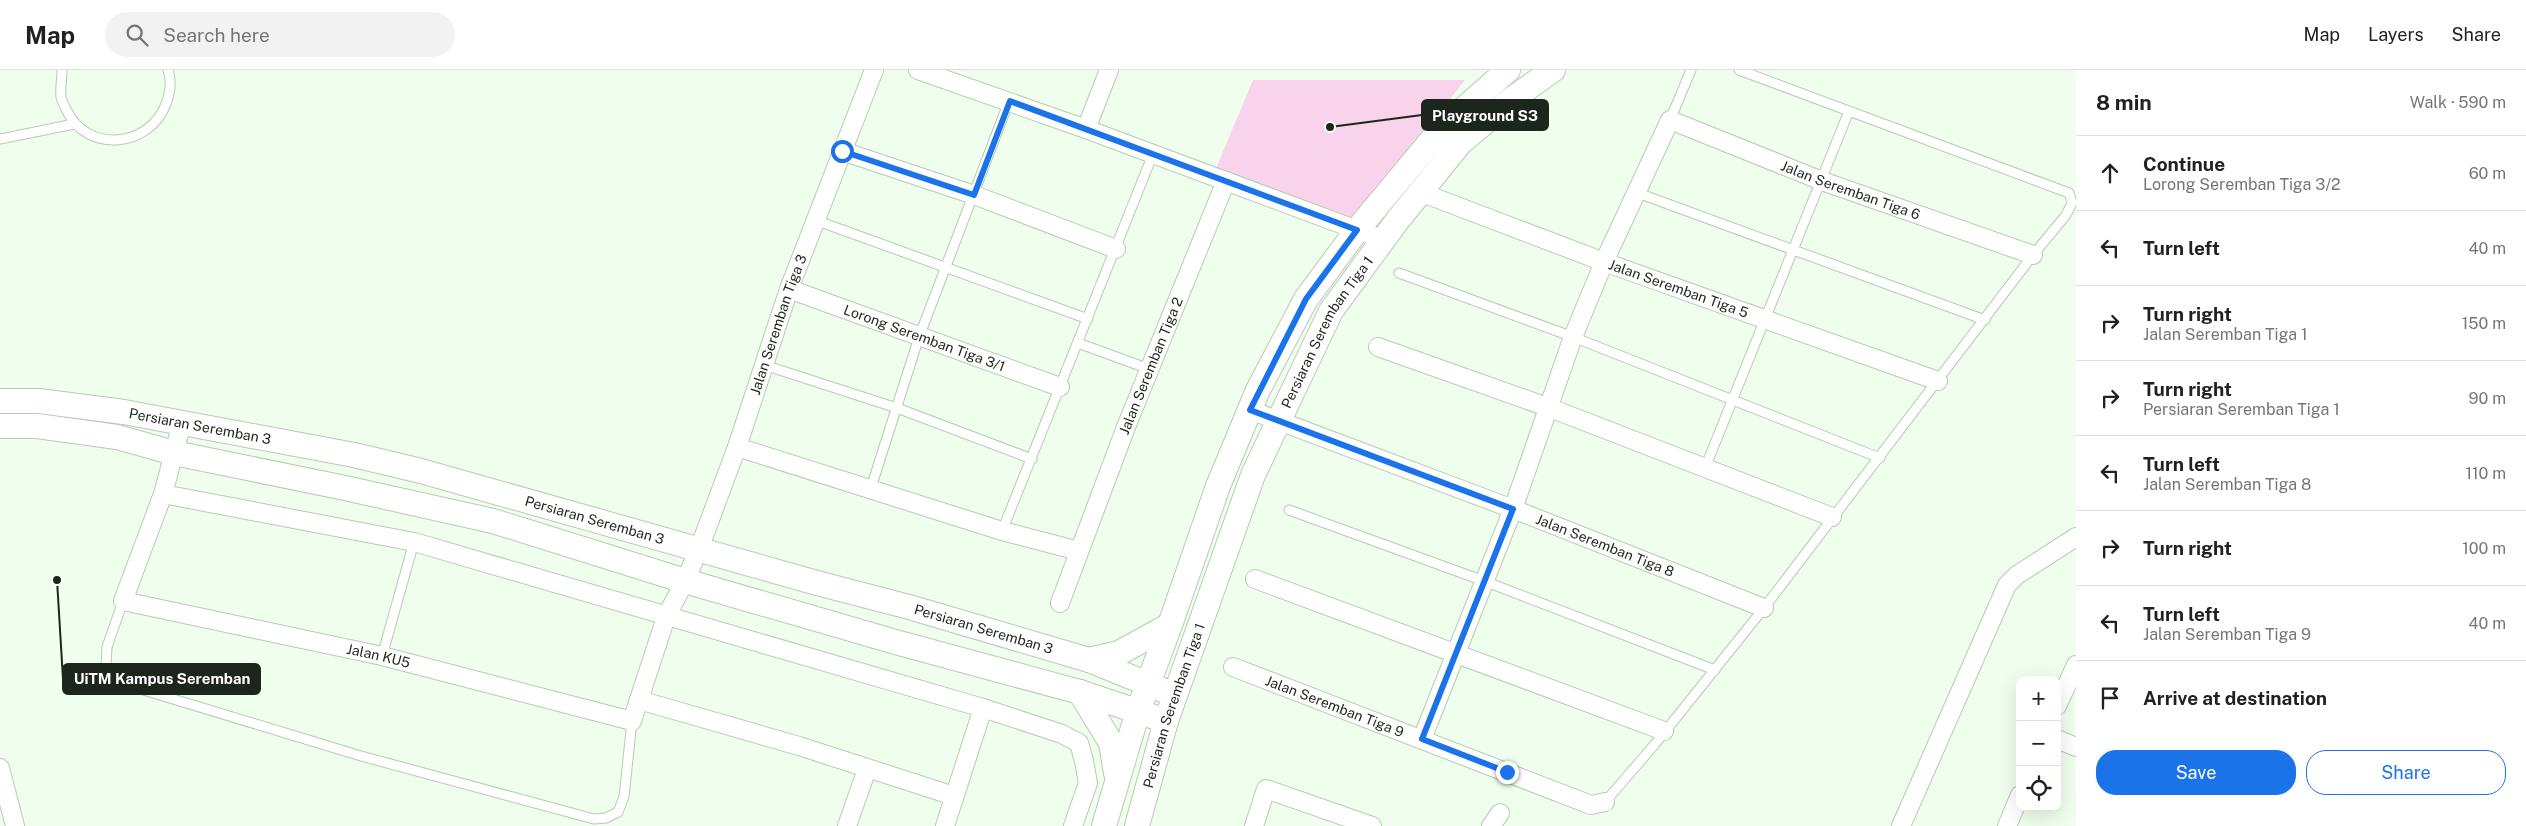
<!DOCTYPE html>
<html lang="en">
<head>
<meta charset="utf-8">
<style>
  body { margin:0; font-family:"Public Sans",sans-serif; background:#f2f2f2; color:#202124 }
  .controls { position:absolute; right:15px; bottom:15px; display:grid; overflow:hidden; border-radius:10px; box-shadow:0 5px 20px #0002 }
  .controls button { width:45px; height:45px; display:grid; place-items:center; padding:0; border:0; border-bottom:1px solid #e0e0e0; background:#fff; color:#202124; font:25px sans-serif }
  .stop { position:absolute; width:15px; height:15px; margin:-11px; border:4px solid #1a73e8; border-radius:50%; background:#fff }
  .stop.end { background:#1a73e8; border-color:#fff; box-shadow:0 1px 5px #0008 }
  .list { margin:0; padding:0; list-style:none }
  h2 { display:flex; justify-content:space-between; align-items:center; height:65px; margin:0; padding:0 20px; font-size:21px }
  h2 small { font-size:16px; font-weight:400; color:#757577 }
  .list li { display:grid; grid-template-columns:32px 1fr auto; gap:15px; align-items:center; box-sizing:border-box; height:75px; padding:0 20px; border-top:1px solid #e0e0e0 }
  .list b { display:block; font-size:19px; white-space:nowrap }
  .list p { margin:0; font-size:16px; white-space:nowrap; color:#757577 }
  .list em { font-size:16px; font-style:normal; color:#757577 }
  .actions { display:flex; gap:10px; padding:15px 20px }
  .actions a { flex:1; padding:11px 0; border:1px solid #1a73e8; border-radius:20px; text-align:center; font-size:18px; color:#1a73e8 }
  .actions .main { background:#1a73e8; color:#fff }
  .icon { flex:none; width:28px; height:28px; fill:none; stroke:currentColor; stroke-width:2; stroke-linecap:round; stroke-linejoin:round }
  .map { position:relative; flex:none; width:2076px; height:756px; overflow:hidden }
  header { display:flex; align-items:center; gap:30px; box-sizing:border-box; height:70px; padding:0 25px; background:#fff; border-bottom:1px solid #e0e0e0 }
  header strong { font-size:24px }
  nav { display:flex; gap:28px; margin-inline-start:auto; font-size:18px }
  .search { width:350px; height:45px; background:#f2f2f2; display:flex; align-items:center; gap:12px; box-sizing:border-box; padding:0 18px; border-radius:28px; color:#757577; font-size:19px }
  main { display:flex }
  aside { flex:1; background:#fff }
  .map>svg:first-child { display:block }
</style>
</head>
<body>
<header>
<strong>Map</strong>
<div class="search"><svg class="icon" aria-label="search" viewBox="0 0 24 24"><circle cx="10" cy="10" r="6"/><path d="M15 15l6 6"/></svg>Search here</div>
<nav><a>Map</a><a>Layers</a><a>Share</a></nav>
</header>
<main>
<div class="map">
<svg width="2076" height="756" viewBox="0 0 2076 756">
  <rect width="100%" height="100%" fill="#f0feee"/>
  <!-- green -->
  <polygon fill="#f9d3eb" points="1253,10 1465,10 1353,151 1214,103"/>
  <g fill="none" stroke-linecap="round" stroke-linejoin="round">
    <!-- lane casing -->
    <g stroke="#b5ccb2" stroke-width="11">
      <g id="lane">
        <path d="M62,0C62,8 60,19 61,27C62,32 65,37 67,41C88,84 150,77 166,34C170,23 172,11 168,0"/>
        <polyline points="1670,50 1691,0"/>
        <polyline points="0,69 74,54"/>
        <polyline points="1635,122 1985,250"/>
        <polyline points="815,150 1088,249"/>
        <polyline points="1399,203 1573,267 1880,388"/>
        <polyline points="1078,273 1149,299"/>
        <polyline points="764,295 897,338 1032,389"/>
        <polyline points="1705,398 1849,41"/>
        <polyline points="870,421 919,267 1009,31"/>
        <polyline points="1289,440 1484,511 1715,600"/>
        <polyline points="1002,461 1153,84"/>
        <polyline points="123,531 107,577 106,596 117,612 361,686 594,749 606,748 618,742 624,727 632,651"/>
        <polyline points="382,586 414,472"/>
        <polyline points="1605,732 1655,674 1764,538 2033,185 2066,145 2072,133 2069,123 1739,0"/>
      </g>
    </g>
    <!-- street casing -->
    <g stroke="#b5ccb2" stroke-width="20">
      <g id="street">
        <polyline points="918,0 1086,59 1384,170"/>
        <polyline points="1086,59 1109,0"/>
        <polyline points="842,81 974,125 1116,179"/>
        <path id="s1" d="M1420,122L1604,192L1938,311"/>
        <path id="s2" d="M789,219L1060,317"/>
        <polyline points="1378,277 1550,338 1832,447"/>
        <path id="s3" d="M1250,340L1513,439L1764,538"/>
        <path id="s4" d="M182,353L163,424L123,531L382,586L632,651L666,547L685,511L699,479L737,377L789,219L874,0"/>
        <polyline points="737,377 1002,461 1079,481"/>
        <polyline points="163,424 414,472 983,638 1062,664 1079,673 1084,691 1088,713 1073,756"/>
        <polyline points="1255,509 1664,661"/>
        <path id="s5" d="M1060,533L1126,357L1226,111"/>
        <path id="s6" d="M1233,597L1591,735L1605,732"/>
        <polyline points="639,630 799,676 954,726"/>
        <polyline points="2057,636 2076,595"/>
        <path id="s7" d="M1422,669L1513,439L1573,267L1604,192L1670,50L1822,111L2033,185"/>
        <polyline points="2057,669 2076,677"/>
        <polyline points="0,698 15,756"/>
        <polyline points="847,756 867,699"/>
        <polyline points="945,756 983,638"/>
        <polyline points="1254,756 1266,719 1372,756"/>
        <polyline points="1491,756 1500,743"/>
        <polyline points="1901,756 2007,515 2017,505 2076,467"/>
        <polyline points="2007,756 2020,725"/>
      </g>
    </g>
    <!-- secondary casing -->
    <g stroke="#b5ccb2" stroke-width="26">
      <g id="secondary">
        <path id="s8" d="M0,331H39L124,342L354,385L421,401L817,513L909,537L1089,590L1175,625"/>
        <polyline points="0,356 37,356 117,367 174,383 345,418 493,451 685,511 899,573 1080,622 1166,651"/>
        <polyline points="1089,590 1119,583 1170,555"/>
        <polyline points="1080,622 1111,673 1116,703"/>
        <polyline points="1104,756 1138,641 1170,555 1218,416 1258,320 1306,229 1357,160 1441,59 1508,0"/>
        <path id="s9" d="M1137,756L1166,651L1253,405L1331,241L1397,151L1460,73L1512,29L1553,0"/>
      </g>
    </g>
    <!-- lane -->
    <use href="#lane" stroke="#fff" stroke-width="9"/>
    <!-- street -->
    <use href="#street" stroke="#fff" stroke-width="18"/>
    <!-- secondary -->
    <use href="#secondary" stroke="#fff" stroke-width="24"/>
  </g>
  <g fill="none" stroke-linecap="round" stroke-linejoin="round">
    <!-- route -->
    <polyline stroke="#1a73e8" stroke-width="6" points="842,81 974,125 1010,31 1357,160 1306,229 1250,340 1513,439 1422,669 1507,702"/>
  </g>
  <g text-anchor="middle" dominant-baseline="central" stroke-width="5" stroke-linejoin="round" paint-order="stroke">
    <!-- street labels -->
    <g font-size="14" fill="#1d261c" stroke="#fff">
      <text stroke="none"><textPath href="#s7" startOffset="861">Jalan Seremban Tiga 6</textPath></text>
      <text stroke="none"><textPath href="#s1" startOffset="276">Jalan Seremban Tiga 5</textPath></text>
      <text stroke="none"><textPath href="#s4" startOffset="1134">Jalan Seremban Tiga 3</textPath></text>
      <text stroke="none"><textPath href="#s9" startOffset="531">Persiaran Seremban Tiga 1</textPath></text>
      <text stroke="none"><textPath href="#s2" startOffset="144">Lorong Seremban Tiga 3/1</textPath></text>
      <text stroke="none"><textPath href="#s5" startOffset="254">Jalan Seremban Tiga 2</textPath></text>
      <text stroke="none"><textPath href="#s8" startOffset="202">Persiaran Seremban 3</textPath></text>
      <text stroke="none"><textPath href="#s8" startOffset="608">Persiaran Seremban 3</textPath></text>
      <text stroke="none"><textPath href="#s3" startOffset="380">Jalan Seremban Tiga 8</textPath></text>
      <text stroke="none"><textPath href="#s8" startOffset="1012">Persiaran Seremban 3</textPath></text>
      <text stroke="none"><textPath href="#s4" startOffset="449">Jalan KU5</textPath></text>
      <text stroke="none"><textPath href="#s9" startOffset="126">Persiaran Seremban Tiga 1</textPath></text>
      <text stroke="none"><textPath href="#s6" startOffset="109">Jalan Seremban Tiga 9</textPath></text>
    </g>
  </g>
  <!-- callouts -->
  <path fill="none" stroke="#1d261c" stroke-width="2" d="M1330 57L1422 45M57 510L63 609"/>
  <g fill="#1d261c" stroke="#fff" stroke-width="2">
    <circle cx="1330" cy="57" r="5"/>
    <circle cx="57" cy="510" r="5"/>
  </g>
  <g fill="#1d261c" stroke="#1d261c" stroke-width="2">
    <rect x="1422" y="30" width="126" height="30" rx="5"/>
    <rect x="63" y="594" width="197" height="30" rx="5"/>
  </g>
  <g font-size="15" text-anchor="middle" font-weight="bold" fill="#fff">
    <text x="1485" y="51">Playground S3</text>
    <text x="162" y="614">UiTM Kampus Seremban</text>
  </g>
</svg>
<div class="controls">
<button>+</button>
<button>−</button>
<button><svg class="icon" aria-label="locate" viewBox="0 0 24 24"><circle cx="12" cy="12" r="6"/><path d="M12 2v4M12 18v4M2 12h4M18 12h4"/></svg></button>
</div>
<div class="stop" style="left:842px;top:81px"></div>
<div class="stop end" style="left:1507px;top:702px"></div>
</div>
<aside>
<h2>8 min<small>Walk · 590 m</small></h2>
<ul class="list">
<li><svg class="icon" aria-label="ahead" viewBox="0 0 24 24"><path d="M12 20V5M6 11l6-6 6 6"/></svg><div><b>Continue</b><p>Lorong Seremban Tiga 3/2</p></div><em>60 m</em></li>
<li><svg class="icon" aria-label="left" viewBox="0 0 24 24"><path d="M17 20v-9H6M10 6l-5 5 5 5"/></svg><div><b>Turn left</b></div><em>40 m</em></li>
<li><svg class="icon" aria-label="right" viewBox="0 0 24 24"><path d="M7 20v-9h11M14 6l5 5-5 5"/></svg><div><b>Turn right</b><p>Jalan Seremban Tiga 1</p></div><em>150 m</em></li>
<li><svg class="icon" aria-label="right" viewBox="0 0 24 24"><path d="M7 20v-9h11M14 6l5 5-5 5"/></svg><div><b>Turn right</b><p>Persiaran Seremban Tiga 1</p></div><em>90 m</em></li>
<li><svg class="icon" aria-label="left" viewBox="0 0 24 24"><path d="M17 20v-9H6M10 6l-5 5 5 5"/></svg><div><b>Turn left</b><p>Jalan Seremban Tiga 8</p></div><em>110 m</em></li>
<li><svg class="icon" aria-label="right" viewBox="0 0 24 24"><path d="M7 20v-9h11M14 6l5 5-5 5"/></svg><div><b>Turn right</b></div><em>100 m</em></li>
<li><svg class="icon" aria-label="left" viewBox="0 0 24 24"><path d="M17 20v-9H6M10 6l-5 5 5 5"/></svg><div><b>Turn left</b><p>Jalan Seremban Tiga 9</p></div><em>40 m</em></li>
<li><svg class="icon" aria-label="arrive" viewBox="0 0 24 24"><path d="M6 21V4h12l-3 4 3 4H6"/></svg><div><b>Arrive at destination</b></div></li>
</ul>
<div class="actions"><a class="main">Save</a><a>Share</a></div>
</aside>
</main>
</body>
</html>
